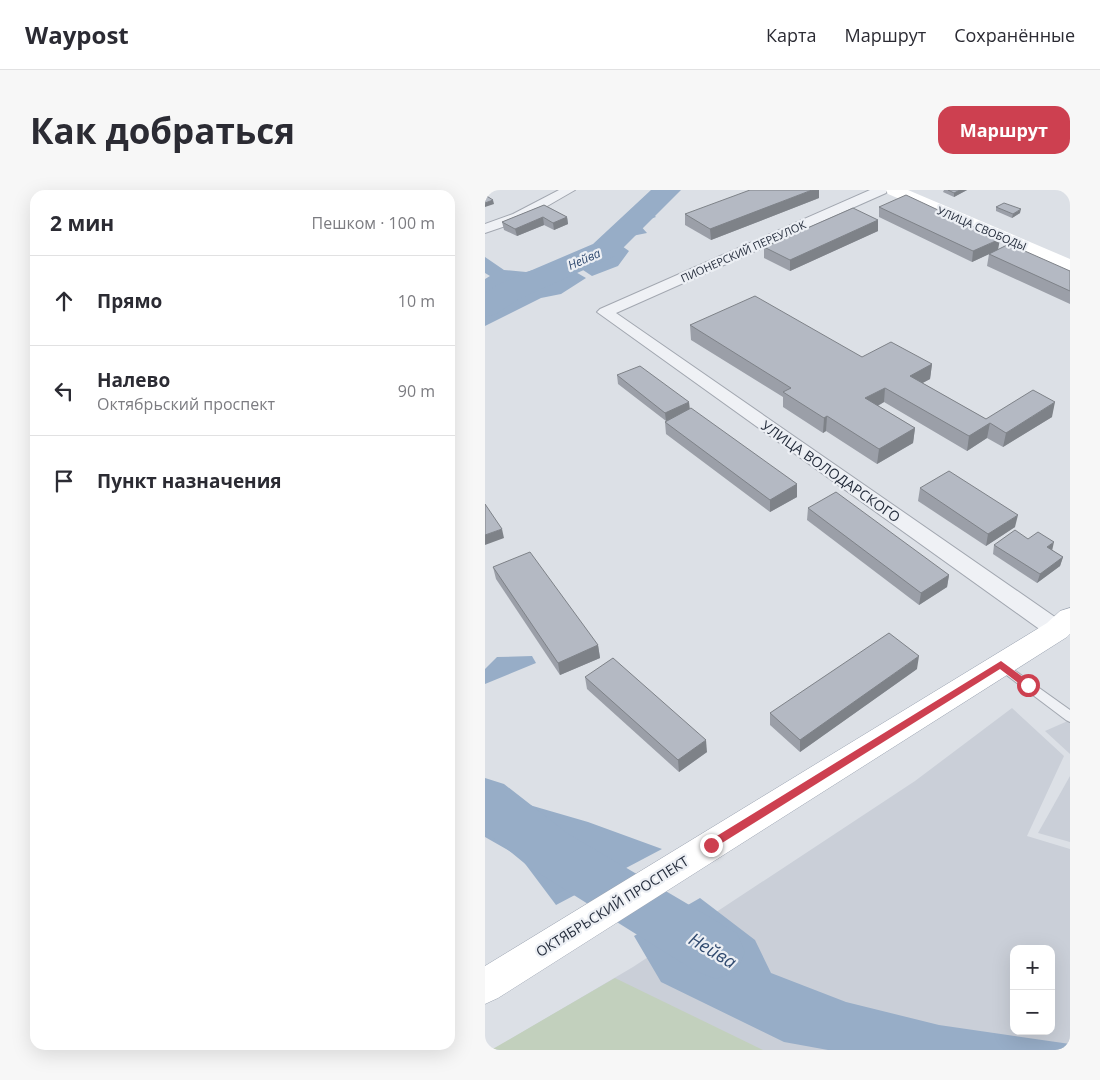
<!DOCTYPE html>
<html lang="ru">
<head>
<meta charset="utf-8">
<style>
  body { margin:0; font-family:"Open Sans",sans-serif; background:#f7f7f7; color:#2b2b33 }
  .controls { position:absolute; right:15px; bottom:15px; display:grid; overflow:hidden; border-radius:10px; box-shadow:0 5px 20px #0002 }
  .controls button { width:45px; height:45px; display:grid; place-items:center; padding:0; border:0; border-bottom:1px solid #e1e1e2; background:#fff; color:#2b2b33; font:25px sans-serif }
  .stop { position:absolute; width:15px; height:15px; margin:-11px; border:4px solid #cd4050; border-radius:50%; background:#fff }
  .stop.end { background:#cd4050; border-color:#fff; box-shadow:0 1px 5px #0008 }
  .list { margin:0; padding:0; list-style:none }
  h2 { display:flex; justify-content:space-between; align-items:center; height:65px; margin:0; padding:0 20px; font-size:21px }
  h2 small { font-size:16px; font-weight:400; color:#7c7c81 }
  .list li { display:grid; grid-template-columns:32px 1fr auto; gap:15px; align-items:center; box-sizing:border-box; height:90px; padding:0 20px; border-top:1px solid #e1e1e2 }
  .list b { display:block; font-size:19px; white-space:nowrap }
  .list p { margin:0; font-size:16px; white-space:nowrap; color:#7c7c81 }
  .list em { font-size:16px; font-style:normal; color:#7c7c81 }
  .icon { flex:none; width:28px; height:28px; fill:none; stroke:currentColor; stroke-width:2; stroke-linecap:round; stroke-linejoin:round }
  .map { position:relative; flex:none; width:585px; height:860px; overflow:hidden; border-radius:15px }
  header { display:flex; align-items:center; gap:30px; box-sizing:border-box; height:70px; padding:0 25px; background:#fff; border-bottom:1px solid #e1e1e2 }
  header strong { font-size:24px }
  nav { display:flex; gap:28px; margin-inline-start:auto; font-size:18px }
  .intro { display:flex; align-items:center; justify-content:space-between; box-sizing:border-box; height:120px; padding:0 30px }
  h1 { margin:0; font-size:35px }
  .button { padding:12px 22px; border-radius:15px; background:#cd4050; color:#fff; font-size:18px; font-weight:700 }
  main { display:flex; gap:30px; padding:0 30px }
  aside { flex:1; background:#fff; border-radius:15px; box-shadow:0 5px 20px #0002 }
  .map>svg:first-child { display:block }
</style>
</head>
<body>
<header>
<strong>Waypost</strong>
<nav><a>Карта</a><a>Маршрут</a><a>Сохранённые</a></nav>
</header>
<div class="intro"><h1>Как добраться</h1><a class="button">Маршрут</a></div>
<main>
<aside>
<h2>2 мин<small>Пешком · 100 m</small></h2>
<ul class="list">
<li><svg class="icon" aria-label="ahead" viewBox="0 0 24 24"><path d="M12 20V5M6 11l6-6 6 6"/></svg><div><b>Прямо</b></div><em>10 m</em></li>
<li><svg class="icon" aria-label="left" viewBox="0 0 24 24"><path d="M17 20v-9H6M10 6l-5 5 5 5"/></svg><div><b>Налево</b><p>Октябрьский проспект</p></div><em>90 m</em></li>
<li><svg class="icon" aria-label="arrive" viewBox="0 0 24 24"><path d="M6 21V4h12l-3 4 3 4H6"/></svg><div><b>Пункт назначения</b></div></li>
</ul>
</aside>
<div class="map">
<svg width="585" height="860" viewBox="0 0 585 860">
  <rect width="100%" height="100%" fill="#dce0e6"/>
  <!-- built -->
  <g fill="#cacfd8" fill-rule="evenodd">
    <path d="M527,518L579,566L542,646L585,659V860H7L148,777L430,591ZM529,759H566V841H529Z"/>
    <polygon points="585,530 585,564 560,541"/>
    <polygon points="585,586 585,652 553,643"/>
  </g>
  <!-- green -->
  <polygon fill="#c2d0bd" points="130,788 278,860 6,860"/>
  <!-- water -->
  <g fill="#97adc7">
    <polygon points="177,0 188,6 181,14 168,16 166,22 171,27 153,33 162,43 142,47 134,54 144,61 133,76 107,86 89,74 123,49"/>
    <polygon points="0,67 19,80 41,82 75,73 101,88 76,104 56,108 0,136 0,89 5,86 0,83"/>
    <polygon points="47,466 51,473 0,494 0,479 12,467"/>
    <polygon points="0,596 15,614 41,614 103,632 177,659 71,715 35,667 0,647"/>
    <polygon points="215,708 270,750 286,783 361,812 454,835 585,854 585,860 343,860 299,852 176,792 149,746"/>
  </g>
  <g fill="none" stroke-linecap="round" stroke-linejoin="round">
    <!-- river -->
    <g fill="#97adc7" fill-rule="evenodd">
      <polygon points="166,0 196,0 130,66 34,109 11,124 0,127 0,103 12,95 108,54"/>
      <polygon points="0,588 19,594 82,643 252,743 260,762 252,781 231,789 210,781 44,677 0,641"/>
    </g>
    <!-- lane casing -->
    <g stroke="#a2a7b0" stroke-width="2">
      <polygon id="lane" points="515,470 585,520 585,532 581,530 511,477 509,474 511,471"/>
    </g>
    <!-- street casing -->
    <g stroke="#a2a7b0" stroke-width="2">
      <g id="street">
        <polygon points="74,0 90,0 38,30 0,43 0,34 28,24"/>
        <polygon points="385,0 402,0 401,3 131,123 580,434 583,440 580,446 572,448 564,446 112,122 115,119"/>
      </g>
    </g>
    <!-- primary casing -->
    <g stroke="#9ca4b2" stroke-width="1">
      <polygon id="primary" points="585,418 585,444 582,447 13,808 0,814 0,776 562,433 575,421"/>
    </g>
    <!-- lane -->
    <use href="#lane" fill="#eff1f5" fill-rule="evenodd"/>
    <!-- street -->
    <use href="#street" fill="#eff1f5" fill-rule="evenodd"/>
    <!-- secondary -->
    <polygon fill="#fff" fill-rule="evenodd" points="401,0 423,0 585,69 585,82 403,4"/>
    <!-- primary -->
    <use href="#primary" fill="#fff" fill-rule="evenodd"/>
  </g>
  <!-- wall -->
  <g fill="#9b9fa8">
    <polygon points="459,0 482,0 469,7 458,2"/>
    <polygon points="334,8 226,50 200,35 200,24"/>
    <polygon points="59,15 82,27 83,34 69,40 59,35 32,46 19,40 17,32"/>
    <polygon points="394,17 513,59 585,81 585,114 502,76 504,64 508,62 487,72 394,27"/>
    <polygon points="511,17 535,23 527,28 511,21"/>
    <polygon points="393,30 393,41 305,81 279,68 279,57"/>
    <polygon points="205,135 377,167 447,174 445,189 437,193 501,229 567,227 518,257 502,248 482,261 399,212 393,216 430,238 428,253 392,274 341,241 338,243 298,217 298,207 206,150"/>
    <polygon points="132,185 204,219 312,294 312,307 285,322 181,244 180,232 181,231 133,194"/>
    <polygon points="435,298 530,337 501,356 433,311"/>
    <polygon points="323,318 464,385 462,397 434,415 322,330"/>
    <polygon points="543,349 567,360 578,367 575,376 552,393 508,364 509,355"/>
    <polygon points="8,377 113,455 115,468 75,485 11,389"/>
    <polygon points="432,479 315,562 285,535 285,523"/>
    <polygon points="100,487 222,562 194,582 102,499"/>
  </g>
  <!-- shaded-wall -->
  <g fill="#7e8288">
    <polygon points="327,0 334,0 334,8 226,50 225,39"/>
    <polygon points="475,0 482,0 469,7 469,3"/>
    <polygon points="8,10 9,14 0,17 0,13"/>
    <polygon points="536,19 535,23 527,28 528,24"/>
    <polygon points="58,27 59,35 32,46 30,39"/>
    <polygon points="82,27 83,34 69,40 68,33"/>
    <polygon points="393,30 393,41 305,81 305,70"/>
    <polygon points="515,49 513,60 487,72 488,61"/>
    <polygon points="447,174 445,189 423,201 425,186"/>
    <polygon points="400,198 399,212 379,223 380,208"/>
    <polygon points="204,212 205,220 181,231 180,223"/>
    <polygon points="570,212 567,227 518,257 521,243"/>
    <polygon points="342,226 341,241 338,243 339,228"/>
    <polygon points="505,233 502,248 482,261 484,246"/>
    <polygon points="430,238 428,253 392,274 394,259"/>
    <polygon points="312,294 312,307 285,322 285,310"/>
    <polygon points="533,325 530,337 501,356 503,344"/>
    <polygon points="17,339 19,348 0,355 0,345"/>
    <polygon points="569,352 567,361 562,357"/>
    <polygon points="578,367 575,376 552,393 555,384"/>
    <polygon points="464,385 462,397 434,415 436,403"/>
    <polygon points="113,455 115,468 75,485 73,473"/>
    <polygon points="434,466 432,479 315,562 315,550"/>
    <polygon points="221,550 222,562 194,582 193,570"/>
  </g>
  <!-- building -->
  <g fill="#b4b9c3" stroke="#7e8288">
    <polygon points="265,0 327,0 225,39 200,24"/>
    <polygon points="463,0 475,0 469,3"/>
    <polygon points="0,5 8,10 0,13"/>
    <polygon points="421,5 515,49 488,61 394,17"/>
    <polygon points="519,13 536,19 528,24 511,17"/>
    <polygon points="59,15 82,27 68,33 58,27 30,39 17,32"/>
    <polygon points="368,18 393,30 305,70 279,57"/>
    <polygon points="524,54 585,81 585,101 504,64"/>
    <polygon points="270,106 377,167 406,152 447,174 425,186 501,229 548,200 570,212 521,243 505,233 484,246 400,198 380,208 430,238 394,259 342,226 339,228 298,202 306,198 205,135"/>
    <polygon points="155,176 204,212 180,223 132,185"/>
    <polygon points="206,218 312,294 285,310 180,232"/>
    <polygon points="464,281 533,325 503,344 435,298"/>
    <polygon points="351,302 464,385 436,403 323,318"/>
    <polygon points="0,314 17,339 0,345"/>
    <polygon points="530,340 543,349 553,342 569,352 562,357 578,367 555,384 509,355"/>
    <polygon points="45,362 113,455 73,473 8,377"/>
    <polygon points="404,443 434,466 315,550 285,523"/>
    <polygon points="128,468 221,550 193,570 100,487"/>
  </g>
  <!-- route -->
  <polygon fill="#cd4050" points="516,471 546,493 546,498 540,498 515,479 229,658 222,658 222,652"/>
  <g text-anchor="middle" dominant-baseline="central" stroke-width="4.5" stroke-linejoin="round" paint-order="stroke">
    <!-- far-street labels -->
    <g font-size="11" fill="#262e3d" stroke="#eceff4">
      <text transform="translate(497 38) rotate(23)">УЛИЦА СВОБОДЫ</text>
      <text transform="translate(258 61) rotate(-24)">ПИОНЕРСКИЙ ПЕРЕУЛОК</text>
    </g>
    <!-- far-water labels -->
    <g font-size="12" font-style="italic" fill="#314b70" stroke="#eceff4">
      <text transform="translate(99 69) rotate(-24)">Нейва</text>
    </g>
    <!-- street labels -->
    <g font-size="14" fill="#262e3d" stroke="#eceff4">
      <text transform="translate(346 281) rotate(35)">УЛИЦА ВОЛОДАРСКОГО</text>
      <text transform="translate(127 716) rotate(-32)">ОКТЯБРЬСКИЙ ПРОСПЕКТ</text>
    </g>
    <!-- near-water labels -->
    <g font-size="18" font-style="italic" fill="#314b70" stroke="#eceff4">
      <text transform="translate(228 760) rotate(31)">Нейва</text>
    </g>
  </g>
</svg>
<div class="controls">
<button>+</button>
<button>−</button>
</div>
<div class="stop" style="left:543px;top:495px"></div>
<div class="stop end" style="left:226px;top:655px"></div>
</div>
</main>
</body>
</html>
